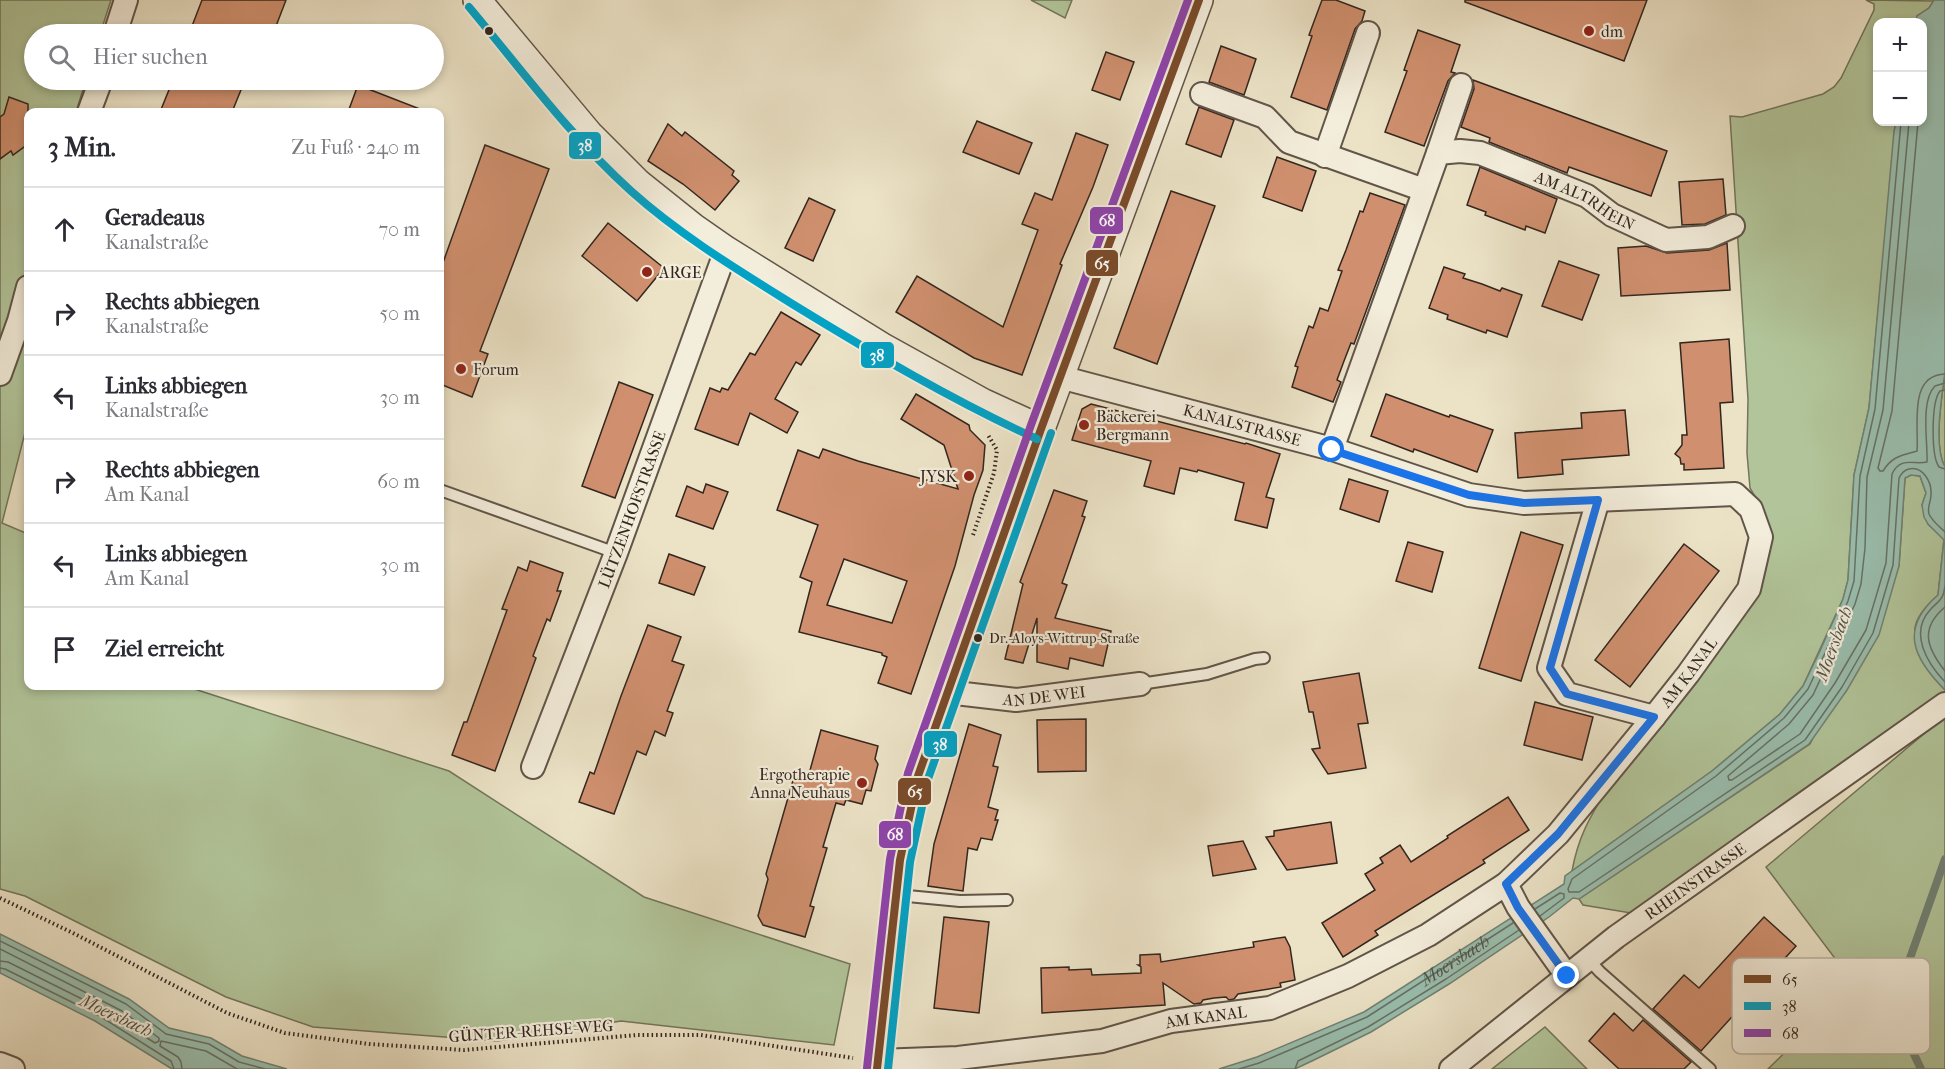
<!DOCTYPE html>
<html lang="de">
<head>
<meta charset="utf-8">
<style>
  body { margin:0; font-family:"IM FELL French Canon",serif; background:#f2f2f3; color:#2b2b33 }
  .controls { position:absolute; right:18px; top:18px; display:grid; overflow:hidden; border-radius:12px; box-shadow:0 3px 9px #0003 }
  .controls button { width:54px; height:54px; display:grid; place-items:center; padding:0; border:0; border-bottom:2px solid #e1e1e2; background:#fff; color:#2b2b33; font:30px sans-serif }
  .stop { position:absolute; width:18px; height:18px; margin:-14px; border:4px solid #1a73e8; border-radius:50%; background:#fff }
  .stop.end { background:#1a73e8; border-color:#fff; box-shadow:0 2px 6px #0008 }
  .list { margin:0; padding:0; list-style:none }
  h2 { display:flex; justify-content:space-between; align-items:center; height:78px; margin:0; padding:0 24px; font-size:26px }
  h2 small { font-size:20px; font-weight:400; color:#7c7c81 }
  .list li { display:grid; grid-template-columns:39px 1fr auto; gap:18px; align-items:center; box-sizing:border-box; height:84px; padding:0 24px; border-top:2px solid #e1e1e2 }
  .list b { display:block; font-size:22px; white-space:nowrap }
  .list p { margin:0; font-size:20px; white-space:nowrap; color:#7c7c81 }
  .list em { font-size:20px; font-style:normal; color:#7c7c81 }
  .icon { flex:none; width:33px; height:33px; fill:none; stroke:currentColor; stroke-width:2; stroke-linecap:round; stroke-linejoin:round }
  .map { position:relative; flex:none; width:1945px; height:1069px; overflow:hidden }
  .search { position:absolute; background:#fff; box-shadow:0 3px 9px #0003; left:24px; top:24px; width:420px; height:66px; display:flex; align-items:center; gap:15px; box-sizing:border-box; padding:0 21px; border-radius:33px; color:#7c7c81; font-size:22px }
  .panel { position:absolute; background:#fff; box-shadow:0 3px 9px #0003; left:24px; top:108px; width:420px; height:582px; border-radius:12px }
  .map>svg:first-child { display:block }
</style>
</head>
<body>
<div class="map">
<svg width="1945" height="1069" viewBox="0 0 1945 1069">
  <rect width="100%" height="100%" fill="#ece3c7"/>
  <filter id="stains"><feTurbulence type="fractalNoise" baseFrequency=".00333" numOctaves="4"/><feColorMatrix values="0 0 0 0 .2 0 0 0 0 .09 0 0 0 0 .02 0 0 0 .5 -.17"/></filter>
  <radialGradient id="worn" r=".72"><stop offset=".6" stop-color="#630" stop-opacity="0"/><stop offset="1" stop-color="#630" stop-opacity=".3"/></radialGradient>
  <!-- green -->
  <g fill="#b2c59a" stroke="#72765c" stroke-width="1.5">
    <polygon points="0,0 111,0 100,34 34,34 34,80 86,80 76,112 28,112 28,264 23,283 28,302 28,421 2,523 28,534 28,686 185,686 449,771 644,897 850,964 834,1045 621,1021 497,1041 313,1027 226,997 25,896 0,889"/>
    <polygon points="1031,0 1072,0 1065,18"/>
    <path d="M1866,0L1934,1L1929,8L1917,16L1916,22H1878V122H1896L1869,408L1854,475L1848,580L1843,599L1803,686L1780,714L1712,771L1572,871C1578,838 1588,821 1605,792L1758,592L1766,569L1768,554L1757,500L1750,488L1747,453L1748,399L1730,116L1742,117L1823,94L1834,87L1841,78L1874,10V4Z"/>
    <path d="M1945,372V467C1933,446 1942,396 1945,372Z"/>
    <path d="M1911,475L1920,476L1926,493L1922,505L1928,524L1944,539L1938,595C1911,619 1908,633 1926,664C1932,673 1937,682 1945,690V696L1631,913L1583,905L1579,899L1810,744L1899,566L1905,478Z"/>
    <polygon points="1945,716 1945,1069 1768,1069 1820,1018 1829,974 1837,961 1766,867"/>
    <polygon points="1545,1027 1587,1069 1492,1069"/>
  </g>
  <!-- water -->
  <g fill="#9abfaf" stroke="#718275" stroke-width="1.5">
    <path d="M1934,0H1945V372C1942,396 1933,446 1945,467V690C1913,658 1899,629 1938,595L1944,540L1928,524L1924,517L1922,505L1926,493L1920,476L1911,475L1905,478L1899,566L1879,635L1847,690L1809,744L1579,899L1573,898L1549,917L1449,984L1371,1032L1314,1060L1295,1069H1219L1257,1057L1364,1012L1564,884L1565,876L1712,771L1780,714L1803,686L1820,651L1843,599L1848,580L1854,475L1869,408L1894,131L1896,122H1922V22H1916L1917,16L1929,8Z"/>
    <polygon points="0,934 129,999 169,1028 211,1038 242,1056 287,1069 172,1069 95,1021 0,973"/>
  </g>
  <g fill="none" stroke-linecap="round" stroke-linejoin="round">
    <!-- shore -->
    <g stroke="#667267" stroke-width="1.5">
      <path d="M1901,122L1875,409L1860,476L1854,581L1848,601L1825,653L1808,689L1784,718L1716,776L1572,879L1568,889L1569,892H1579L1805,740L1842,687L1873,633L1893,565L1899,478C1901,474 1904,470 1909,469C1923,466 1932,482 1931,495C1931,502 1927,506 1929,514C1932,521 1940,527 1945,532"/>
      <path d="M1909,122L1883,410L1867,477L1865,548L1861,584L1855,604L1813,695L1789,724L1728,776L1729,780H1732L1800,734L1835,683L1866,630L1886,563L1892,474C1901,456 1913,465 1927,462C1928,442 1920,401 1935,386L1945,383"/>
      <path d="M1918,122L1892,411L1878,468L1880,471H1883C1892,456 1903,455 1917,451C1919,426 1908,375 1945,374"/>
      <path d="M1945,390L1940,391C1931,402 1931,456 1939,467L1945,469"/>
      <path d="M1945,586C1943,601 1939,600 1930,610C1909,633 1927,663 1945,682"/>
      <path d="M1945,607C1920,628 1926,647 1945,671"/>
      <polyline points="1535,909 1560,893 1564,894 1564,898 1540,916"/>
      <polyline points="0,941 126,1004 166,1034 209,1044 239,1062 265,1069"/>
      <polyline points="0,949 122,1011 159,1038 159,1041 155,1043 102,1009 8,962 0,961"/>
      <polyline points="0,968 5,969 98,1015 171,1061 174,1069"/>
      <polyline points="182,1069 181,1062 178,1057 160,1046 161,1041 206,1051 237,1069"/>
      <path id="s1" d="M1239,1069L1259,1063L1367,1017L1513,923"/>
      <polyline points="1295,1069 1298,1061 1368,1027 1446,979 1519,930"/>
    </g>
    <!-- stream -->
    <polyline stroke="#718275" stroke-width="8" points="1921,1069 1912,1050 1909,961 1945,859"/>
  </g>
  <!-- building -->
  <g fill="#d0906f" stroke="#33261f" stroke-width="1.5" fill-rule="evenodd">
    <polygon points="202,0 286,0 273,34 189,34"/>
    <polygon points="1322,0 1336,0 1365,11 1362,21 1355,29 1327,110 1291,97 1312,36 1309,35"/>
    <polygon points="1465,0 1647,0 1624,61 1465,2"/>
    <polygon points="1418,30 1460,45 1451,72 1455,73 1448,81 1424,146 1385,132 1407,71 1404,70"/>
    <polygon points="1221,46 1256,59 1244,95 1209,82"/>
    <polygon points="1106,52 1134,62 1120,100 1092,90"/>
    <polygon points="173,80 245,80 232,112 160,112"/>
    <polygon points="1473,80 1667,151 1651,196 1569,167 1567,173 1489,142 1490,138 1461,127 1474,89"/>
    <polygon points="358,85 425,111 425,112 348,112"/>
    <polygon points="9,97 28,104 28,144 13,155 11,151 0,159 0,117 4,114"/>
    <polygon points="1199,107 1234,120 1221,157 1186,144"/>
    <polygon points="977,121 1032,143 1019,174 963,152"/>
    <polygon points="668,124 682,136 685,132 734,171 732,175 739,181 715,210 683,184 648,161"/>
    <polygon points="1076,133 1108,145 1093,187 1060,264 1062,265 1022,375 974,358 896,312 917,276 1003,327 1038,230 1022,224 1035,193 1052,200"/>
    <polygon points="485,145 549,169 480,351 488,354 472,397 440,384 440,271"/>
    <polygon points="1277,157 1316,171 1302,211 1263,197"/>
    <polygon points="1480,167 1557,199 1545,233 1526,226 1525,230 1485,215 1486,212 1467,205"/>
    <polygon points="1723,179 1726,215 1705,224 1682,225 1679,182"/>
    <polygon points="1171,191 1215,206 1157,364 1114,348"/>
    <polygon points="1370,193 1405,205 1354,344 1351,343 1344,361 1337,380 1341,382 1333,402 1292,387 1298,367 1295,366 1309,326 1313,328 1320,308 1328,311 1342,271 1338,270 1346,250 1360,211 1363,212"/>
    <polygon points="809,198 835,210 813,261 785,248"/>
    <polygon points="608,223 664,268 637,301 582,256"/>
    <polygon points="1727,243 1730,290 1621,296 1618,248 1646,246 1667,253 1709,250"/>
    <polygon points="1559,261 1599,275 1582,320 1542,306"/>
    <polygon points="1444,267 1465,274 1463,278 1482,284 1500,291 1502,288 1522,295 1507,337 1487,330 1486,333 1447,319 1448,315 1429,308"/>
    <polygon points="781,312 820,335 801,365 796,362 775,399 798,412 787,433 750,413 738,445 695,429 710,388 720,392 722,388 728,390 750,353 755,355"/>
    <polygon points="1729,339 1733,402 1720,403 1724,468 1684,470 1684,464 1681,464 1680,458 1675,454 1682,445 1682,435 1687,435 1680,343"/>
    <polygon points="619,382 653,395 615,498 582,486"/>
    <path d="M916,394L969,425L970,430L985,445L983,470L974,495L955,566L911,694L878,683L887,657L882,655V653L799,632L812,582L800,577L818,525L777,510L798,450L819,458L823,449L858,461L958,489L944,445L901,419ZM844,559L907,581L892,623L827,605Z"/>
    <polygon points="1386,394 1449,417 1450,415 1493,430 1477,472 1414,449 1413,452 1371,436"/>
    <polygon points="1091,404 1245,444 1246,443 1280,454 1266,497 1274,499 1267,528 1235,520 1244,483 1198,470 1197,472 1180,468 1174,494 1144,486 1151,461 1072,440 1082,409"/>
    <polygon points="1625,410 1629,455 1562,460 1563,474 1518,478 1515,433 1582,428 1581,413"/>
    <polygon points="1349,479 1388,491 1379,522 1340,509"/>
    <polygon points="706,484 728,492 713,529 676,516 687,486 703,493"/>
    <polygon points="1054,490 1087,501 1082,516 1085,517 1062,583 1067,585 1055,618 1111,631 1103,666 1070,658 1068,669 1037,662 1037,618 1023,663 1005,659 1023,584 1020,582"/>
    <polygon points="1521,532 1563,545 1521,681 1479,668"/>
    <polygon points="1408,542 1443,552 1432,592 1396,581"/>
    <polygon points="1684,544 1719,571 1630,687 1595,660"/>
    <polygon points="669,554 705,567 694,595 659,583"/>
    <polygon points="530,561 563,573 557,591 561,591 550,621 547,619 533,656 536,658 495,771 452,755 464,722 467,722 507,610 502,609 518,567 527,571"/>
    <polygon points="648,625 681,637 672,661 684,665 667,711 673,713 665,736 655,731 646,755 637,751 614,814 579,802 590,772 594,774 621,696"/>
    <polygon points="1359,673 1368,723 1358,724 1366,768 1328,774 1312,749 1320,748 1313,712 1309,712 1303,682"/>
    <polygon points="1535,702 1593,717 1582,760 1524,745"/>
    <polygon points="1086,719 1086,771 1038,772 1037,720"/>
    <polygon points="969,724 1001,735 993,766 998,767 988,807 998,810 995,820 998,820 992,840 981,838 977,850 968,848 963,891 928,886 934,844"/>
    <polygon points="821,730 878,746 875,759 878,764 871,791 866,790 862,804 846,800 844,805 836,803 823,847 827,848 810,906 814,907 805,937 763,925 758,916 768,879 766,874 796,770 809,774"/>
    <polygon points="1508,797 1529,830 1483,860 1485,863 1375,931 1378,935 1343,957 1322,923 1375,890 1365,874 1383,863 1380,858 1400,845 1411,862 1448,838 1447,836"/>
    <polygon points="1331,822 1337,863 1287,870 1266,837 1274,836 1274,831"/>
    <polygon points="1243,841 1256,869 1213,876 1208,846"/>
    <polygon points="944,917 989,922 979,1013 934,1008"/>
    <polygon points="1764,917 1796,946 1701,1051 1653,1009 1684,975 1699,988"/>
    <polygon points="1285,937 1290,947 1295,980 1280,983 1281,987 1238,994 1234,999 1229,1000 1226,997 1214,998 1203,1000 1201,1003 1194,1004 1163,983 1165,1005 1042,1013 1041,968 1069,967 1069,970 1091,969 1092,975 1141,973 1141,967 1138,965 1140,965 1140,955 1160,954 1161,962 1254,947 1253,942"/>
    <polygon points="1614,1013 1633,1031 1643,1020 1691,1062 1684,1069 1619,1069 1589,1041"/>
  </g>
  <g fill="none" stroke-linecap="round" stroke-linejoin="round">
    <!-- service casing -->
    <g stroke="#615549" stroke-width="14">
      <g id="service">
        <polyline points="440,490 616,553"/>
        <polyline points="1140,684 1207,674 1255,659 1264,658"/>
        <polyline points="897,895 960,901 1007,900"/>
        <polyline points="1588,959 1600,972 1710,1069"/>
      </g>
    </g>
    <!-- minor casing -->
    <g stroke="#615549" stroke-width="26">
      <g id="minor">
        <polyline points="115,34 126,0"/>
        <polyline points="1202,94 1265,117 1289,142 1424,190"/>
        <polyline points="89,112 101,80"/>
        <polyline points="1438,153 1461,85"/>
        <polyline points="1325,156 1368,33"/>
        <polyline points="0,374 19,321 28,287"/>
        <path id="s2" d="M1332,449L1438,153L1460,151L1480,153L1587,196L1612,215L1666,240L1708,237L1733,226"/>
        <polyline points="1598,500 1549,668 1567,694 1654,717"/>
        <path id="s3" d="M947,692L1016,700L1140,684"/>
        <path id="s4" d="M533,767L616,553L726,250"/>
        <polyline points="1506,884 1518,907 1567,976"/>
        <path id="s5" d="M878,1061L958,1058L1102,1041L1171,1021L1270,1008L1348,976L1428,935L1506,884L1558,834L1654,717L1688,674L1749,589L1761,537L1751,509L1735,494L1524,503L1469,495L1332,449L1060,377"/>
        <polyline points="0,1064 13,1069"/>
        <path id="s6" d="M1451,1069L1616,937L1945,704"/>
      </g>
    </g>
    <!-- tertiary casing -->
    <g stroke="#615549" stroke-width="30">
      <g id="tertiary">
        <polyline points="477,0 589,134 638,183 693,227 726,250 881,346 984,403 1041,429"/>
        <polyline points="877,1069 900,860 918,776 967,635 1041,429 1199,0"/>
      </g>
    </g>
    <!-- path -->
    <g stroke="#33261f" stroke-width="4" stroke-dasharray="1.5 3" stroke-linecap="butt">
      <polyline points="973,535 994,473 997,450 988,435"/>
      <polyline points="0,898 73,933 227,1013 285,1033 369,1044 464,1050 637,1035 701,1035 853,1058"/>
    </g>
    <!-- service -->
    <use href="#service" stroke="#f3eddb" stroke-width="10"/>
    <!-- minor -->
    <use href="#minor" stroke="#f3eddb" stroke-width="22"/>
    <!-- tertiary -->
    <use href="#tertiary" stroke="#f3eddb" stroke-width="27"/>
    <!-- bus-1 casing -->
    <g stroke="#f3eddb" stroke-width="12">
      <polyline id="bus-1" points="877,1069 900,860 918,776 1041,429 1199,0"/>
    </g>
    <!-- bus-2 casing -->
    <g stroke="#f3eddb" stroke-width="12">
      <g id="bus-2">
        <path d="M469,7C521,69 570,136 631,191C680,235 738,270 794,305C874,354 952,400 1037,439"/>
        <polyline points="888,1069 910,862 928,779 1051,433"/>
      </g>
    </g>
    <!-- bus-3 casing -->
    <g stroke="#f3eddb" stroke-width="12">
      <polyline id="bus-3" points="867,1068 890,859 908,773 1031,425 1188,0"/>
    </g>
    <!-- bus-1 -->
    <use href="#bus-1" stroke="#7a4b2a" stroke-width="8"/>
    <!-- bus-2 -->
    <use href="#bus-2" stroke="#03a2c5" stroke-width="8"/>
    <!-- bus-3 -->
    <use href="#bus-3" stroke="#8e44ad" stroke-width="8"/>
  </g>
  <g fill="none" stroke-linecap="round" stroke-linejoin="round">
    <!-- route -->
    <polyline stroke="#1a73e8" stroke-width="8" points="1332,450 1469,495 1524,503 1598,500 1550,668 1567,694 1654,717 1558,834 1506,884 1518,908 1567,976"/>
  </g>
  <!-- markers -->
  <g fill="#33261f" stroke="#f3eddb" stroke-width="2">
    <circle cx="489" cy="31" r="5"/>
    <circle cx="978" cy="638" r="5"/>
  </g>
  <g fill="#8f2418" stroke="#f3eddb" stroke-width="2">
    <circle cx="1589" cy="31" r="6"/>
    <circle cx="647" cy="272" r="6"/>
    <circle cx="461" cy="369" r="6"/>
    <circle cx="1084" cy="425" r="6"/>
    <circle cx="969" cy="476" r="6"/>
    <circle cx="862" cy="783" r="6"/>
  </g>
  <g text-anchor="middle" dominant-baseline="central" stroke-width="4.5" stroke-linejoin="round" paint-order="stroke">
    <!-- bus labels -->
    <g font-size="14" fill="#33261f" stroke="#f3eddb" text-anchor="start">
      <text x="989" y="638">Dr.-Aloys-Wittrup-Straße</text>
    </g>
    <!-- poi labels -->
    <g font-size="16" fill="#33261f" stroke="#f3eddb" text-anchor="start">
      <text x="1601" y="31">dm</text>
      <text x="659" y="272">ARGE</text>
      <text x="473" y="369">Forum</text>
      <text x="1096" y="416">Bäckerei<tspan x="1096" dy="18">Bergmann</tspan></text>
      <text x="957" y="476" text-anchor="end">JYSK</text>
      <text x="850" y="774" text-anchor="end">Ergotherapie<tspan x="850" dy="18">Anna Neuhaus</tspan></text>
    </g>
    <!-- street labels -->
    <g font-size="16" fill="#33261f" stroke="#f3eddb">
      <text stroke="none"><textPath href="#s2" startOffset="472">AM ALTRHEIN</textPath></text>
      <text transform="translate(1242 425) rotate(15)">KANALSTRASSE</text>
      <text stroke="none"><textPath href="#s4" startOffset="276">LÜTZENHOFSTRASSE</textPath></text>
      <text stroke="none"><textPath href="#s5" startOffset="944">AM KANAL</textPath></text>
      <text stroke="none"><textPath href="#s3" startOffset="98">AN DE WEI</textPath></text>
      <text stroke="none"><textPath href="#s6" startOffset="308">RHEINSTRASSE</textPath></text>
      <text stroke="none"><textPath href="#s5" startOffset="332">AM KANAL</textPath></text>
      <text transform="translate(531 1031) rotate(-4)">GÜNTER-REHSE-WEG</text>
    </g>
    <!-- water labels -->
    <g font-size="18" font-style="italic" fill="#52544a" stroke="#f3eddb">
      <text transform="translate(1834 644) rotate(-70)">Moersbach</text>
      <text stroke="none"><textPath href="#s1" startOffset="243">Moersbach</textPath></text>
      <text transform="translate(116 1016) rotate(25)">Moersbach</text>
    </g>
  </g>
  <!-- legend -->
  <rect x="1732" y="958" width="198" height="96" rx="9" fill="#f3eddb" stroke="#b9b1a3" stroke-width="1.5"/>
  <rect x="1744" y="975" width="27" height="8" fill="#7a4b2a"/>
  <rect x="1744" y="1002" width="27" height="8" fill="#03a2c5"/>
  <rect x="1744" y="1029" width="27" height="8" fill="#8e44ad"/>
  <g font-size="16" fill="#33261f">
    <text x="1782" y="985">65</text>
    <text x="1782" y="1012">38</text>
    <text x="1782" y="1039">68</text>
  </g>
  <g stroke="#f3eddb" stroke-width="2">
    <rect x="568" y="131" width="34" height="29" rx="6" fill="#03a2c5"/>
    <rect x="1089" y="206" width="35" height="29" rx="6" fill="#8e44ad"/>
    <rect x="1085" y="249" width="34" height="28" rx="6" fill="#7a4b2a"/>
    <rect x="860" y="341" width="35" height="28" rx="6" fill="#03a2c5"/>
    <rect x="923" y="730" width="35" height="28" rx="6" fill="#03a2c5"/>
    <rect x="897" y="777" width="35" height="29" rx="6" fill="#7a4b2a"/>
    <rect x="878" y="820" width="34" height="29" rx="6" fill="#8e44ad"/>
  </g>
  <g font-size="16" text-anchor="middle" font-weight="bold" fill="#fff">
    <text x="585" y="151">38</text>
    <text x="1107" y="226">68</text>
    <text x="1102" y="269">65</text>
    <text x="877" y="361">38</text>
    <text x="940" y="750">38</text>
    <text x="915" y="797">65</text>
    <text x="895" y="840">68</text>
  </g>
  <rect width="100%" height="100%" filter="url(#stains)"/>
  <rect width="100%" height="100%" fill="url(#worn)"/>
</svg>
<div class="controls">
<button>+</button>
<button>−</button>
</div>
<div class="stop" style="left:1332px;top:450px"></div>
<div class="stop end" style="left:1567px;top:976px"></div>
<div class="search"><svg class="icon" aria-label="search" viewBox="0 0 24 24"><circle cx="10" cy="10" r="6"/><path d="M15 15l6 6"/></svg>Hier suchen</div>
<section class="panel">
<h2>3 Min.<small>Zu Fuß · 240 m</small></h2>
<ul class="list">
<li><svg class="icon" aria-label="ahead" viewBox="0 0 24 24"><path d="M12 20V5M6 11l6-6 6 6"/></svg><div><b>Geradeaus</b><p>Kanalstraße</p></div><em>70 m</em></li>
<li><svg class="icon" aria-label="right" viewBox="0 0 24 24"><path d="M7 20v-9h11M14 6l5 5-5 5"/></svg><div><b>Rechts abbiegen</b><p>Kanalstraße</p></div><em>50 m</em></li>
<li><svg class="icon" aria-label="left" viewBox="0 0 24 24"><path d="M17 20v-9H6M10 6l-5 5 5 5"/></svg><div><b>Links abbiegen</b><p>Kanalstraße</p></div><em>30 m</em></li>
<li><svg class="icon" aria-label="right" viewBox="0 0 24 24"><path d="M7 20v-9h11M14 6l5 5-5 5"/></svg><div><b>Rechts abbiegen</b><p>Am Kanal</p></div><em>60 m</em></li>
<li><svg class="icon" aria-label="left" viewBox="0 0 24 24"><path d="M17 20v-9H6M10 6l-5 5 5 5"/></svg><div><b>Links abbiegen</b><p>Am Kanal</p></div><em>30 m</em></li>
<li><svg class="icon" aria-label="arrive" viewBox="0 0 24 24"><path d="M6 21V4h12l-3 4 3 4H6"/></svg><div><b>Ziel erreicht</b></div></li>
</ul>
</section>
</div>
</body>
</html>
